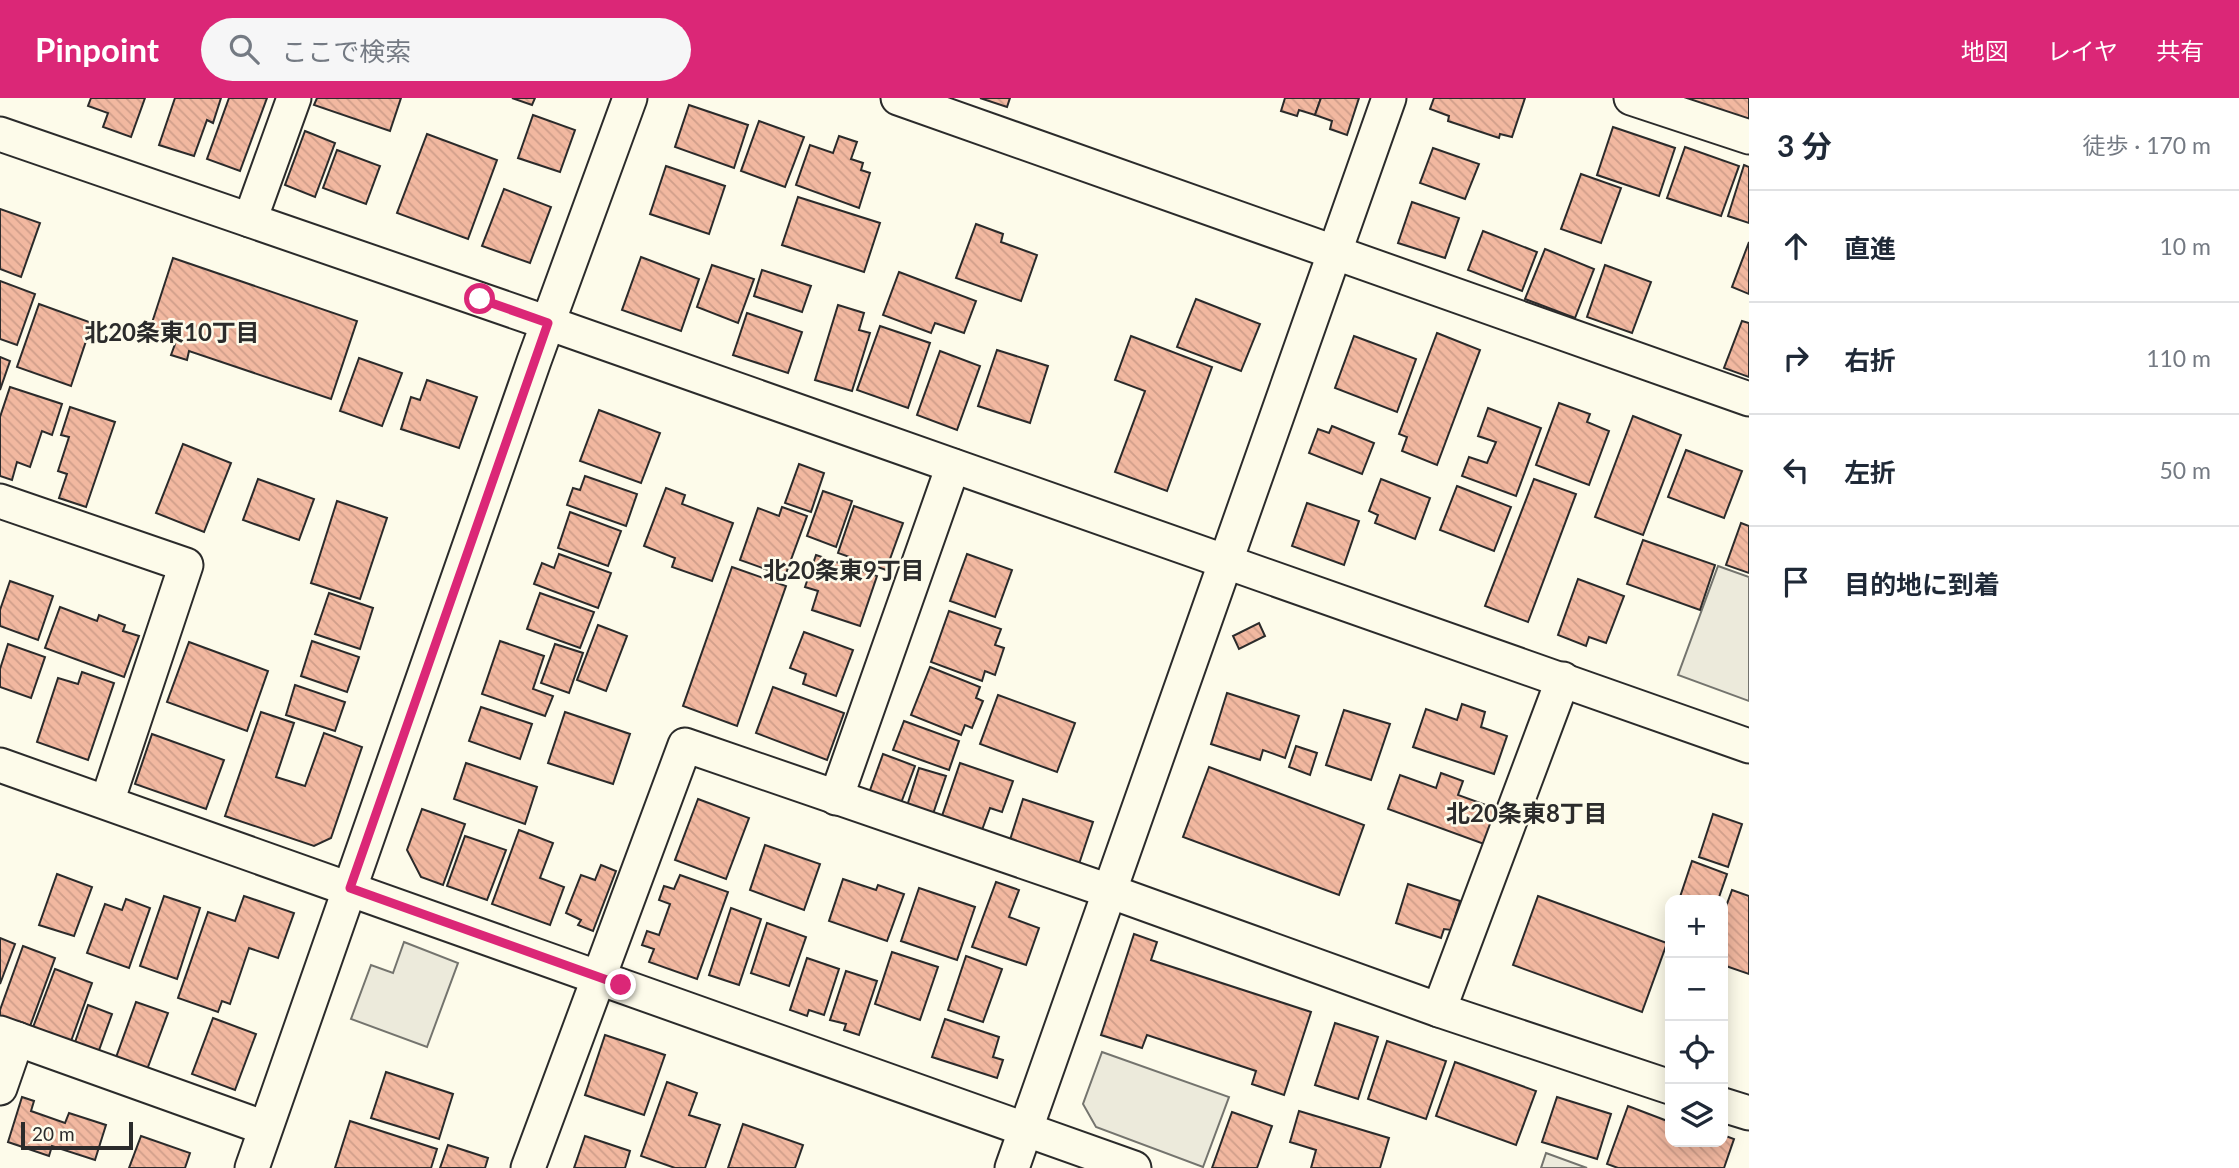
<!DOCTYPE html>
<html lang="ja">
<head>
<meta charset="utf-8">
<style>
  body { margin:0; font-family:Lato,"Noto Sans JP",sans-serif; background:#f6f6f7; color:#1f2937 }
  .controls { position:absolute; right:21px; bottom:21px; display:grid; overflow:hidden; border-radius:14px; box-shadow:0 4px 18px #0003 }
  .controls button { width:63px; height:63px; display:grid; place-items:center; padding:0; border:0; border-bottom:2px solid #e0e1e3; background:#fff; color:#1f2937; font:35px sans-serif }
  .scale { position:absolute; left:21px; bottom:18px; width:112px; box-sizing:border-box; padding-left:7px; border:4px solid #2b2b2b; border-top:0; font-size:19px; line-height:24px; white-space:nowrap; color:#2b2b2b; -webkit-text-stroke:5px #fdfbea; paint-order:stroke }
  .stop { position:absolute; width:21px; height:21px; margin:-16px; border:5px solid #db2777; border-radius:50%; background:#fff }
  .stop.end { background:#db2777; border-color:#fff; box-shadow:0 2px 7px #0008 }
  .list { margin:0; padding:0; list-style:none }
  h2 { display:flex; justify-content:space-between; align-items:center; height:91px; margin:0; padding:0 28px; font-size:30px }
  h2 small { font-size:23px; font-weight:400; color:#747a83 }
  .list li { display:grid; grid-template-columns:46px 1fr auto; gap:21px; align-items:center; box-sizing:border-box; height:112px; padding:0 28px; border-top:2px solid #e0e1e3 }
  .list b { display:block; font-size:26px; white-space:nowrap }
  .list em { font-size:23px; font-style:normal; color:#747a83 }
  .icon { flex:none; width:38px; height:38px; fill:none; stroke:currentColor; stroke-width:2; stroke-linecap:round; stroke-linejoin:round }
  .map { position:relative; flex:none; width:1749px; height:1070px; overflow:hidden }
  header { display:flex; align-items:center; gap:42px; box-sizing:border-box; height:98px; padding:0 35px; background:#db2777; color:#fff }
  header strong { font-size:33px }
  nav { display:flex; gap:38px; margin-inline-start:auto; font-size:24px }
  .search { width:490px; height:63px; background:#f6f6f7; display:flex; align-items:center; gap:18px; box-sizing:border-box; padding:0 24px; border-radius:38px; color:#747a83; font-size:26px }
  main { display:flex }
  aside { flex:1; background:#fff }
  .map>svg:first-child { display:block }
</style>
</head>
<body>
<header>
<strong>Pinpoint</strong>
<div class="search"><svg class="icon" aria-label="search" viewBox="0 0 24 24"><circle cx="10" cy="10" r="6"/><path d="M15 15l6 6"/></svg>ここで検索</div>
<nav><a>地図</a><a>レイヤ</a><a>共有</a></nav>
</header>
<main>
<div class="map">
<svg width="1749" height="1070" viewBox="0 0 1749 1070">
  <defs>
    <pattern id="building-back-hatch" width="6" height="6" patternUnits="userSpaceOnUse" patternTransform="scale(1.75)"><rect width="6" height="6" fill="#f2b8a0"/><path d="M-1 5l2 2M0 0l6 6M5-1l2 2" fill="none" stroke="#d09e8a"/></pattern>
  </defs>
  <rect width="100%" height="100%" fill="#fdfbea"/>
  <!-- parking -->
  <g fill="#eceadb" stroke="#74746e" stroke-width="2">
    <polygon points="1718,468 1749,479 1749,603 1678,577"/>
    <polygon points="404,844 458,865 427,949 351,921 371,867 393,875"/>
    <polygon points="1102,954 1229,999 1203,1069 1096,1029 1083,1006"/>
    <polygon points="1546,1055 1587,1070 1541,1070"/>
  </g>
  <!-- building -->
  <g fill="url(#building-back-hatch)" stroke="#2b2b2b" stroke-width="2">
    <polygon points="91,0 145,0 131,39 103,29 108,15 88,8"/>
    <polygon points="175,0 221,0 213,25 207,22 194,58 159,47"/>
    <polygon points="229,0 267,0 240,73 207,61"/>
    <polygon points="317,0 401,0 390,33 314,7"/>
    <polygon points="512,0 535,0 532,7"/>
    <polygon points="980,0 1010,0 1007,9"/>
    <polygon points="1285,0 1321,0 1315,17 1299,12 1297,18 1281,13"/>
    <polygon points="1321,0 1359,0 1347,37 1330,31 1332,23 1315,17"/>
    <polygon points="1434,0 1525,0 1512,39 1500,36 1499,40 1448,23 1449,18 1430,11"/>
    <polygon points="1676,0 1749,0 1749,25"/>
    <polygon points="689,7 748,27 734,70 675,49"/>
    <polygon points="533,17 575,32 560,74 518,60"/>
    <polygon points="759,23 804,39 785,89 741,73"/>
    <polygon points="1613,29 1675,50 1659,98 1597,77"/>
    <polygon points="305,33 335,45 315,99 285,87"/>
    <polygon points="427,36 497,62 468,141 397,115"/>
    <polygon points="839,38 857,44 851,61 863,65 861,72 870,75 859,110 796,87 810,47 833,55"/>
    <polygon points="1685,49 1739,68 1721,118 1667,100"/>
    <polygon points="1433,50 1479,66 1465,101 1420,85"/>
    <polygon points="337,52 380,68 366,106 323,90"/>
    <polygon points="1744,67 1749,69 1749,125 1728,118"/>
    <polygon points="666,68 725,88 709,136 650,116"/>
    <polygon points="1581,76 1621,90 1601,145 1561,131"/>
    <polygon points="504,91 551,109 530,165 482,148"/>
    <polygon points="798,99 880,125 864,174 782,147"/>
    <polygon points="1412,104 1459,120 1445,160 1398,145"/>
    <polygon points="0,111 40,125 21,179 0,171"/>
    <polygon points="976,126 1003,136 1001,144 1037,157 1021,203 956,180"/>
    <polygon points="1483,133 1537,154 1522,193 1468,172"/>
    <polygon points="1749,144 1749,196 1732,189"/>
    <polygon points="1545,151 1594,171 1575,220 1525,201"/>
    <polygon points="641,159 699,181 681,233 622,212"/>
    <polygon points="173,160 357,223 331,301 189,253 187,262 171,257 175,246 148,237"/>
    <polygon points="712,167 754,181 738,225 697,209"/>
    <polygon points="1605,167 1651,184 1632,235 1587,219"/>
    <polygon points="762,172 811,188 802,214 754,198"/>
    <polygon points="899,174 976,203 964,235 935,225 931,235 883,217"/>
    <polygon points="0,183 35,196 17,247 0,241"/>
    <polygon points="1196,201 1260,226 1241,273 1177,249"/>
    <polygon points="39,206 92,225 71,288 17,269"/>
    <polygon points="838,207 864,215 859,232 870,235 852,293 815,282"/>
    <polygon points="747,215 802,234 788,275 733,257"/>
    <polygon points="1742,223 1749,225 1749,279 1724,270"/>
    <polygon points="880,228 930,245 908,310 857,292"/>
    <polygon points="1437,235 1480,252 1437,367 1402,353 1407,339 1399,336"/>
    <polygon points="1131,238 1212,269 1167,393 1115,374 1145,293 1115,282"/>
    <polygon points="1354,238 1416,261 1397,314 1335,290"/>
    <polygon points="997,252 1048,268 1030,325 978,308"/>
    <polygon points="940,253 980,268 957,332 917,317"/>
    <polygon points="0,259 10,263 0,292"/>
    <polygon points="359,260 402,275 382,328 340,313"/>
    <polygon points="427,282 477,299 459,350 401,331 411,299 420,302"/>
    <polygon points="10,289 62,306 52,337 42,333 30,369 17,364 12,382 0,378 0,319"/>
    <polygon points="1559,305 1590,316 1587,324 1609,333 1589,387 1536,367"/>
    <polygon points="70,309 115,324 86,409 59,400 67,376 58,373 69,339 61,337"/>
    <polygon points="1488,310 1541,330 1516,398 1462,378 1469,359 1487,365 1496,344 1478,338"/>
    <polygon points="599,312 660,335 641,385 580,363"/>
    <polygon points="1633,318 1681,337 1643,437 1595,419"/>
    <polygon points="1332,328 1374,345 1362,376 1309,355 1318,331 1329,335"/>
    <polygon points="183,346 231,365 204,434 156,415"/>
    <polygon points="1686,352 1742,373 1724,420 1668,399"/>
    <polygon points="799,366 824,375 811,414 785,405"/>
    <polygon points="585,378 637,396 626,428 567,407 573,390 580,392"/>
    <polygon points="258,381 314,401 299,442 243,422"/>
    <polygon points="1381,381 1430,400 1415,441 1375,425 1378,417 1369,413"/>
    <polygon points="1534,381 1576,396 1528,524 1485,508"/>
    <polygon points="1457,388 1511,409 1494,453 1440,432"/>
    <polygon points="666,390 685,397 682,406 733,425 712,483 672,469 675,460 644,448"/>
    <polygon points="823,393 852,403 836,449 807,438"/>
    <polygon points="337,403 387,420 360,501 311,485"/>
    <polygon points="1307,405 1359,423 1344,467 1292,448"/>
    <polygon points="854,408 903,425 886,472 838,455"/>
    <polygon points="782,409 807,418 785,478 740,462 758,410 779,418"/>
    <polygon points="570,414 621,433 608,468 558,450"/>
    <polygon points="1741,425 1749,428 1749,475 1726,467"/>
    <polygon points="1643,442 1715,467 1700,512 1627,486"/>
    <polygon points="559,456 611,475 598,510 534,486 542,465 554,470"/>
    <polygon points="967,456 1012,472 995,519 950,503"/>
    <polygon points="816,457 877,478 860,528 812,512 818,493 805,489"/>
    <polygon points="732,469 786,488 737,628 683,608"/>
    <polygon points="1578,481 1624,498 1606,545 1589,539 1586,548 1558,537"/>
    <polygon points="10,483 53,498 38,542 0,528 0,512"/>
    <polygon points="329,495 373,510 360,551 315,536"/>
    <polygon points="540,495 594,514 580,550 527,531"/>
    <polygon points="60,509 97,523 99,517 125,527 123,533 139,538 124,579 45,550"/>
    <polygon points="949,513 1001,531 995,547 1004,550 995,577 985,573 982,583 931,564"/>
    <polygon points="1259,525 1265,538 1239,551 1233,538"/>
    <polygon points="598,527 627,538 606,593 577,582"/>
    <polygon points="804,534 853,552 836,598 803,586 806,576 790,570"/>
    <polygon points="312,543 359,559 347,594 301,578"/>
    <polygon points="500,543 544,558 533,591 553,598 545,618 482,596"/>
    <polygon points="189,544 268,573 247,633 167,604"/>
    <polygon points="8,546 45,559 31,600 0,589 0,571"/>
    <polygon points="555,546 583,555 569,595 541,585"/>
    <polygon points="930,569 980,589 976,600 983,603 972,630 965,627 961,637 911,617"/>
    <polygon points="82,574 114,585 88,662 37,644 58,580 78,586"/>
    <polygon points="295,587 345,604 335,633 286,617"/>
    <polygon points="773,589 844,615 827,662 756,635"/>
    <polygon points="1227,595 1299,618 1285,660 1263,652 1260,662 1211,646"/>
    <polygon points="998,597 1075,625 1057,674 980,646"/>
    <polygon points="1462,606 1485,614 1481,629 1507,638 1494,676 1413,649 1426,611 1457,622"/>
    <polygon points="481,609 532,626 520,661 469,643"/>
    <polygon points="1344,612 1390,626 1371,682 1326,667"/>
    <polygon points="261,614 294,625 276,679 305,688 324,635 362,649 331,740 314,748 225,718"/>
    <polygon points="565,614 630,636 613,686 548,665"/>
    <polygon points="904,623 959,643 949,672 893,652"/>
    <polygon points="152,636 224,662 206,711 135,686"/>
    <polygon points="1296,648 1317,655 1310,677 1289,669"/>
    <polygon points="883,656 915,668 901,705 869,695"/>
    <polygon points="466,665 537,689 525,726 454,701"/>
    <polygon points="960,665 1013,683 1002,714 990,710 982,732 942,718"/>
    <polygon points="1209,669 1364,727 1339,797 1183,739"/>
    <polygon points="919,670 946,678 933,716 907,708"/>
    <polygon points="1441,675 1463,683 1458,697 1497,711 1484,746 1388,711 1400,677 1436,690"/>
    <polygon points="698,701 749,720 726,781 675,762"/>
    <polygon points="1023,701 1093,724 1077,772 1008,748"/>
    <polygon points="422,711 465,726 443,787 421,779 407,752"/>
    <polygon points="1713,716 1742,726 1728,769 1699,759"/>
    <polygon points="519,732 553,745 540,780 564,789 550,827 492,806"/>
    <polygon points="465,738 506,752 487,802 447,788"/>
    <polygon points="765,747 820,766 804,812 750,792"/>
    <polygon points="1692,763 1727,776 1718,802 1679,802"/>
    <polygon points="601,767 616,773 593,833 578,827 581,822 566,815 581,777 595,782"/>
    <polygon points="57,776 92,789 74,838 39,827"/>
    <polygon points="680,777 728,794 697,881 649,864 654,851 642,847 647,833 659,837 670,806 659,802 664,788 674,791"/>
    <polygon points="843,781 876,792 878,787 904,796 887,843 829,823"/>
    <polygon points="996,784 1019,792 1009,819 1039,830 1026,867 972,849"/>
    <polygon points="1408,786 1460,803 1451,832 1444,831 1441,840 1396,825"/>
    <polygon points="919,790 975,809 957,862 901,843"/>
    <polygon points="1732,792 1749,798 1749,876 1723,867 1723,817"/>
    <polygon points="164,798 200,810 177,881 140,868"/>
    <polygon points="244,798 294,815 278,860 249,850 230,906 222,903 218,914 178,900 208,814 235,823"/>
    <polygon points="1538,798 1667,845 1642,914 1513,867"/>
    <polygon points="126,801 150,810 129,870 87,855 105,806 122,812"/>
    <polygon points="731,810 761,821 739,887 709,877"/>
    <polygon points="767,825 806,839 789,888 751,875"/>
    <polygon points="1134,836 1157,844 1151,862 1311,914 1284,997 1252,986 1256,973 1147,937 1142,950 1101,937"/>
    <polygon points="0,840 15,846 0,886"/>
    <polygon points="23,848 55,860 29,931 0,920 0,912"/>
    <polygon points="892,854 938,869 920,922 875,906"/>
    <polygon points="966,858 1002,871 983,924 948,912"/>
    <polygon points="807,860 839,871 824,917 809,912 807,918 790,912"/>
    <polygon points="55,871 92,885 70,946 32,932"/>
    <polygon points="846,873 877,883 859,937 844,932 846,926 830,922"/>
    <polygon points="136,904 168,915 145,977 114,965"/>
    <polygon points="88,907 112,916 98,955 74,947"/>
    <polygon points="213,920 256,936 235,992 192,976"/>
    <polygon points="945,921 999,939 993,959 1003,962 997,980 932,959"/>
    <polygon points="1335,925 1378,939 1358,1001 1315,987"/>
    <polygon points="605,937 665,957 644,1017 585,997"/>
    <polygon points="1387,943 1446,963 1426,1021 1368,1001"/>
    <polygon points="1455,964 1536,993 1516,1047 1436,1018"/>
    <polygon points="386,974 453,996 439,1041 371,1020"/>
    <polygon points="667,984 697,995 689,1017 720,1027 705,1070 675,1070 641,1058"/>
    <polygon points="22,999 34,1003 31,1013 65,1025 69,1015 106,1027 95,1062 52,1048 49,1058 8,1044"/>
    <polygon points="1557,999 1611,1016 1597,1061 1542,1044"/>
    <polygon points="1628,1008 1670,1024 1670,1044 1723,1044 1723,1037 1734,1041 1724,1070 1618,1070 1607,1066"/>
    <polygon points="1299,1013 1389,1040 1380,1070 1311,1070 1316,1052 1290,1044"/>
    <polygon points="1232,1014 1272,1028 1257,1070 1212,1070"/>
    <polygon points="350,1023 437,1051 431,1070 335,1070"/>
    <polygon points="743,1026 803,1047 795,1070 728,1070"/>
    <polygon points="141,1038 190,1055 185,1070 129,1070"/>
    <polygon points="585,1038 630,1053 625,1070 574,1070"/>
    <polygon points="448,1047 488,1060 485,1070 440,1070"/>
  </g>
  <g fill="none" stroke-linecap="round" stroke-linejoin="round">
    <!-- street casing -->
    <g stroke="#2b2b2b" stroke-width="37">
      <g id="street">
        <polyline points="898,0 1749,301"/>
        <polyline points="1631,0 1749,39"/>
        <polyline points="0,36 548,225 1749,648"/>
        <polyline points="250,122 294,0"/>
        <polyline points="0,403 186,467 107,704"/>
        <polyline points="0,667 1134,1070"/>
        <polyline points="836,700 953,368"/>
        <polyline points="1439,912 1563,581"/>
        <polyline points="0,935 265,1030"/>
        <polyline points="0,990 17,941"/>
        <polyline points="1723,1007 1749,1015"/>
        <polyline points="252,1070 534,263 630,0"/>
        <polyline points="528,1070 685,647 1109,793 1439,912 1670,989"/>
        <polyline points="1012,1070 1389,0"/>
      </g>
    </g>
    <!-- street -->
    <use href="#street" stroke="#fdfbea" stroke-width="33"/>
  </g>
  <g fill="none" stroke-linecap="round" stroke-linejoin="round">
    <!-- route -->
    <polyline stroke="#db2777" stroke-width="9" points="480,201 548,225 350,790 621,887"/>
  </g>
  <g text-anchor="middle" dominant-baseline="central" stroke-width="5" stroke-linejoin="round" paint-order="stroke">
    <!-- neighbourhood labels -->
    <g font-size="24" font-weight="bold" fill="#2b2b2b" stroke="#fdfbea">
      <text x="172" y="233">北20条東10丁目</text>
      <text x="844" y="471">北20条東9丁目</text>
      <text x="1527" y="714">北20条東8丁目</text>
    </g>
  </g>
</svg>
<div class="controls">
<button>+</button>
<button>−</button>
<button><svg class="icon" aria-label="locate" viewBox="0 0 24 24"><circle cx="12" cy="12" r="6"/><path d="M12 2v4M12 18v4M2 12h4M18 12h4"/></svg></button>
<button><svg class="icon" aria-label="layers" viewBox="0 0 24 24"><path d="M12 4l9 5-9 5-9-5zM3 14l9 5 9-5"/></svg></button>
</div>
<div class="scale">20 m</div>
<div class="stop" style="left:480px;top:201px"></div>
<div class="stop end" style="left:621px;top:887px"></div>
</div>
<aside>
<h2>3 分<small>徒歩 · 170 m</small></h2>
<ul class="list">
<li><svg class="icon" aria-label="ahead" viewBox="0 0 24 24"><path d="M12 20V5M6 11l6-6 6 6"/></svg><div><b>直進</b></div><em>10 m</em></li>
<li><svg class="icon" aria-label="right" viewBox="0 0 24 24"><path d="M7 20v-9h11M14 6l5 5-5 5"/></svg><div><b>右折</b></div><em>110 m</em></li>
<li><svg class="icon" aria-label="left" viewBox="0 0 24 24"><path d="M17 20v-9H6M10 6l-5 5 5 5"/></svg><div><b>左折</b></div><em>50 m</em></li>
<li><svg class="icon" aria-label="arrive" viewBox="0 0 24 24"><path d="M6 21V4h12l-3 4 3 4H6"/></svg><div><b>目的地に到着</b></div></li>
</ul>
</aside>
</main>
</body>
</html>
